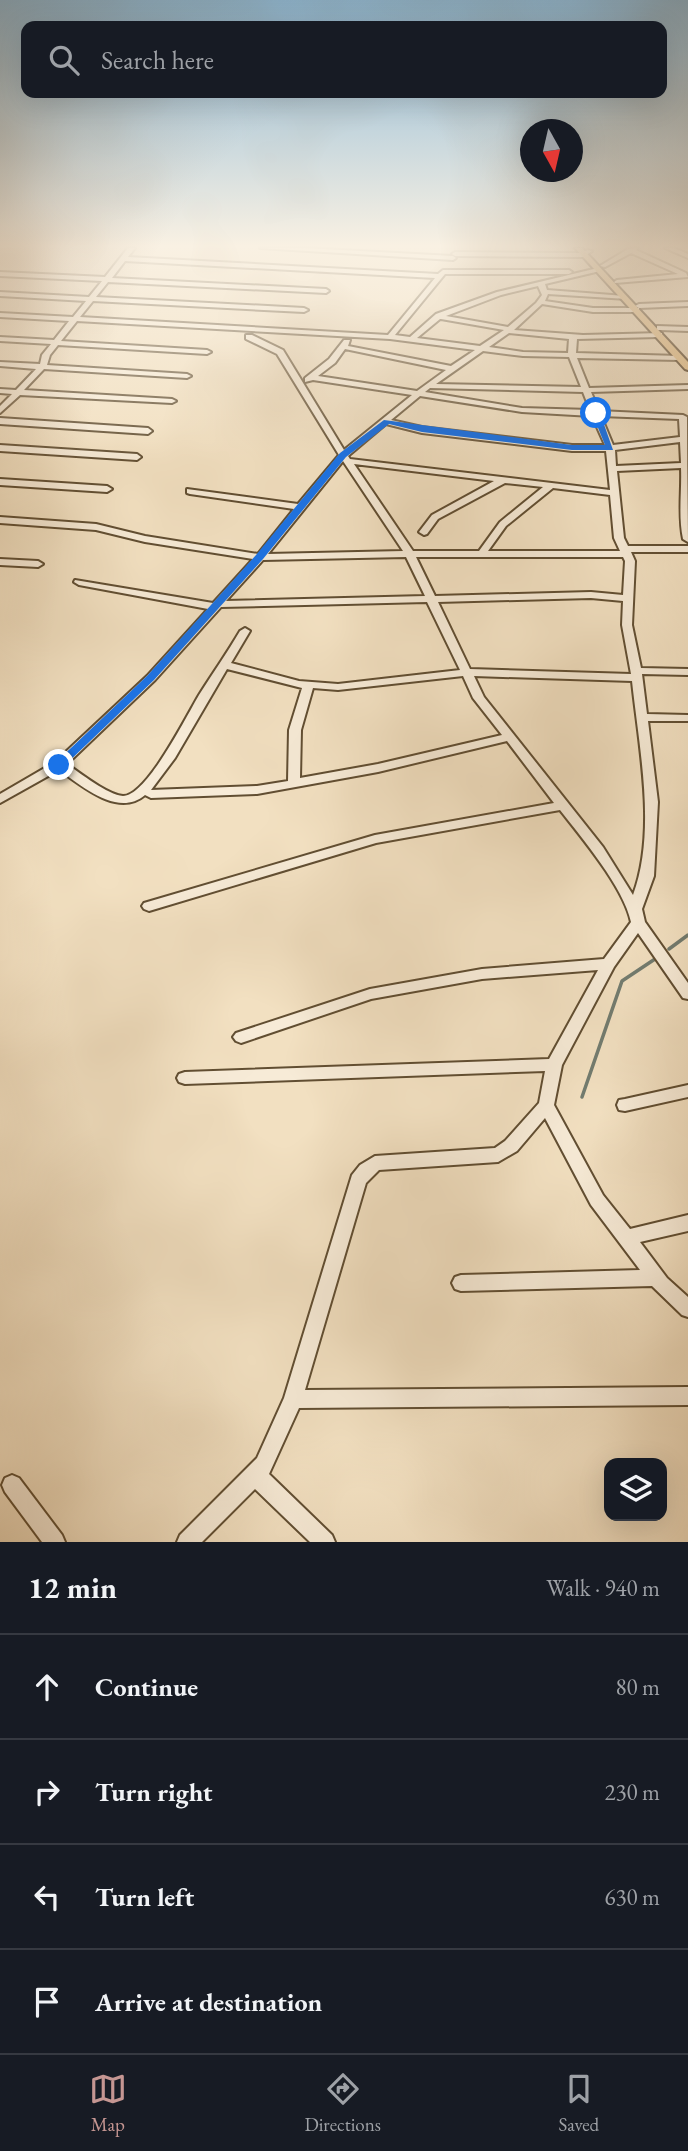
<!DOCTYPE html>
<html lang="en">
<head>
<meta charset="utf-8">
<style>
  body { margin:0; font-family:"EB Garamond",serif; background:#242831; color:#f1f3f6 }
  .controls { position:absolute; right:21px; bottom:21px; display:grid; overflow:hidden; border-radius:14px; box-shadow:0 7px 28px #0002 }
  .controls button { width:63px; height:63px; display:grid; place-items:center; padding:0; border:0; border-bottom:2px solid #363941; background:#171b24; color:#f1f3f6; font:35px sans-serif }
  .compass { position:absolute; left:520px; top:119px; width:63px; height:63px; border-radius:50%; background:#171b24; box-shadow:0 7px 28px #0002; rotate:172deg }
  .stop { position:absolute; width:21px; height:21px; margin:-16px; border:5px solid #1a73e8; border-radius:50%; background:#fff }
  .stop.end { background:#1a73e8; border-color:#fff; box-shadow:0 2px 7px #0008 }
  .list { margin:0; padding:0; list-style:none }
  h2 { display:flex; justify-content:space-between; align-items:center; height:91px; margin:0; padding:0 28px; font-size:30px }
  h2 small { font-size:23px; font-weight:400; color:#9ea1a6 }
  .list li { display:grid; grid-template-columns:46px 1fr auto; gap:21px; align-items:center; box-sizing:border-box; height:105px; padding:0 28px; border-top:2px solid #363941 }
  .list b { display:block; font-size:26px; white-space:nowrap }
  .list em { font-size:23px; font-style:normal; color:#9ea1a6 }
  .icon { flex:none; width:38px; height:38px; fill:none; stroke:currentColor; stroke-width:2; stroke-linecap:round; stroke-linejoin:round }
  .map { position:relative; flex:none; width:688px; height:1542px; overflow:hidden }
  .search { position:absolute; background:#171b24; box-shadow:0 7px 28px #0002; left:21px; right:21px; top:21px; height:77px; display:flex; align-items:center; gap:18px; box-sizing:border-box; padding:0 24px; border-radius:14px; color:#9ea1a6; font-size:26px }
  .sheet { height:511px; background:#171b24 }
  nav { display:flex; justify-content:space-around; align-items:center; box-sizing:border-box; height:98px; border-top:2px solid #363941; background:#171b24; font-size:19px; color:#9ea1a6 }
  nav a { display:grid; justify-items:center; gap:4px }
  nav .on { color:#c59692 }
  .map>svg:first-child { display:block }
</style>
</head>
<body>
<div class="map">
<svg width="688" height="1542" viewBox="0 0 688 1542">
  <rect width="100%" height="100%" fill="#f2e0c1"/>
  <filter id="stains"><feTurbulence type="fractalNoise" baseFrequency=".00286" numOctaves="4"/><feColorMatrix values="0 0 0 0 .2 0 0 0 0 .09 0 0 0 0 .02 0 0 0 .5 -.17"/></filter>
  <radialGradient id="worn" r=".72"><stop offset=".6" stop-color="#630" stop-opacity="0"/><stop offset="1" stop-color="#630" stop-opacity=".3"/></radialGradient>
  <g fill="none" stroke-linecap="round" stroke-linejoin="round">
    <!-- stream -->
    <g stroke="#727c70" stroke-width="3.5">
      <polyline points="669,949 688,935"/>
      <polyline points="582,1097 622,981 655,959"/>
    </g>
    <!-- minor casing -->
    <g stroke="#614e32" stroke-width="4">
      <g id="minor">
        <path d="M128,248H135L128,257L438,274L443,270H569L572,272L569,274H445L395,335L410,337L436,314L497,292L598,268L600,269V271L545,284L547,290L625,296L627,297V299L548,294L545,301L593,308H639V312H593L542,304L514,330L583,335L662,333V337H659L577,339L576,353L679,356L683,358L679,360L577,358L589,388L688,385V389L591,392L599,411L683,415L687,417L688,542L683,539C678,515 682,492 681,468L617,471L624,538L628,546H688V552H631L635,561L632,625L641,668L688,669V675L642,674L647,714L688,715V721H648L658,802L654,876L642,909L645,922L688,983V999L683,998L638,933L614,967L562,1065L554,1105L603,1195L630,1229L688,1215V1231L640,1242L667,1278L688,1297V1317L682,1315L652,1286L461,1291L455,1289L452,1283L455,1277L461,1275L640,1270L591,1205L545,1118L517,1151L498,1162L379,1170L366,1183L305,1390L688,1387V1405L299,1408L269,1474L332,1535L335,1542H310L255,1489L202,1542H177L180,1535L257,1458L284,1398L352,1175L360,1165L375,1156L495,1148L505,1141L539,1103L545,1071L185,1084L179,1082L177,1078L179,1074L185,1072L549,1059L598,970L482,979L371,999L241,1043L236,1041L233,1037L236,1033L370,989L482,969L604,959L631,922C624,888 582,838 560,810L376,843L149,911L144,909L142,906L144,903L375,835L554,803L507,741L378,772L257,794L151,798L145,795C118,818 82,786 59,770L0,803V794L55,762L147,676L208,609L79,585L74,582L75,580L213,603L253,559L145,542L96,530L0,523V517L96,524L145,536L258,554L294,509L190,494L187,493V489L298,504L339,455L277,354L246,339V335H252L283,350L344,450L412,395L313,380L305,382V378L329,359L344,340H350L348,346L451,366L475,350L390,339L77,321L61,341L207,350L211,352L207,354L58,345L50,355L47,365L187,374L191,376L187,378L44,369L24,390L172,399L176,401L172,403L20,395L0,413V406L12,394L0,393V389L16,390L36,369L0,366V362L40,364L42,355L51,344L0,341V337L54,340L69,321L0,317V313L73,317L86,301L0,296V292L89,297L102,281L0,276V272L105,277ZM125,261L435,278L388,335L80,317L93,301L304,312L308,310L304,308L96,297L108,282L326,293L329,291L326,289L112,278ZM538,286L542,295L536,303L508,327L446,316L501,295ZM440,319H441L504,330L480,346L417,338ZM509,333L569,339L568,353L523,352L489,347ZM345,349L446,370L417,391L318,376L335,363ZM483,351L523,356L569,357L581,387L436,384ZM430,388L583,392L590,410L522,408L425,392ZM420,396L522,412L592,416L605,445H572L422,427L391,420ZM601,416L679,419L680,437L613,445ZM386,424L422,433L572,451H606L610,490L350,459L348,456ZM680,442L681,463L616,466L615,450ZM343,461L403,551L268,554ZM354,464L494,481L432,515L419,532L424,535L427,534L438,519L505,483L543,487L500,522L479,551H413ZM553,488L610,495L614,538L620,551H488L506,526ZM406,557L425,596L226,601L263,560ZM416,557H623L625,561L623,595L591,592L435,596ZM591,598L623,601L622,625L631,674L470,669L438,602ZM427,602L460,670L338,684L299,681L231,663L250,631L245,628L240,631C227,653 213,673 199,695C187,715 147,796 123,796C108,795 80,773 67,764L155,680L221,607ZM227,669L302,688L289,730L288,781L257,786L151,790L175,758ZM463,676L473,698L502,735L378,764L300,778L301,730L313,688L338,690ZM474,676L632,681C639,748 657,831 633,895L603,847L484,697Z"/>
        <polygon points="260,248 305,248 453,256 456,258 453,260"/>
        <polygon points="638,248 636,250 686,273 688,277 615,283 614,282 617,280 678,274 631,253 605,267 600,266 628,249"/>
        <polygon points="665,248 674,248 688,254 688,258"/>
        <polygon points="587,250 592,251 584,257 455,256 452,254 455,252 582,253"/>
        <polygon points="688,302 688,306 639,308 635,306 639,304"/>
        <polygon points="657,326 688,327 688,331 660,330 657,330"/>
        <polygon points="0,418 148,428 152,431 148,434 0,424"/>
        <polygon points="0,445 137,454 141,457 137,460 0,451"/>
        <polygon points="0,479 107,486 112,489 107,492 0,485"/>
        <polygon points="0,559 38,561 43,564 38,567 0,565"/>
        <polygon points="688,1085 688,1097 625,1111 619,1110 617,1105 619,1100 625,1099"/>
        <polygon points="12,1475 19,1478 62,1535 65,1542 42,1542 5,1492 2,1485 5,1478"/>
      </g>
    </g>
    <!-- major casing -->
    <g stroke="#311d02" stroke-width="4">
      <polygon id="major" points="575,248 582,248 688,362 688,370 685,369"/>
    </g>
    <!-- minor -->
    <use href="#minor" fill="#f7ebd7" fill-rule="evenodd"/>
    <!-- major -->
    <use href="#major" fill="#e9c080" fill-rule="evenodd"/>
  </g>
  <!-- sky -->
  <linearGradient id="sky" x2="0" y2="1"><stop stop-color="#8ab7d6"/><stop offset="0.53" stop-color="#f9f1e3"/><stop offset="1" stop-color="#f9f1e3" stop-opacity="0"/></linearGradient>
  <rect width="688" height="464" fill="url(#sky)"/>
  <!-- route -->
  <polygon fill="#1a73e8" points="596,410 600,413 613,450 572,450 422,432 389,424 346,457 263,559 154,680 63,767 53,765 147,676 256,555 340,453 384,420 572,445 605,445 592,413"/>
  <rect width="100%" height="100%" filter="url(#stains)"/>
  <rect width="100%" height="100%" fill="url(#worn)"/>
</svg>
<div class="controls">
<button><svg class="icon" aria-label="layers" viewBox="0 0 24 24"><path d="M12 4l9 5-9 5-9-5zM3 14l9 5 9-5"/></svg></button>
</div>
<svg class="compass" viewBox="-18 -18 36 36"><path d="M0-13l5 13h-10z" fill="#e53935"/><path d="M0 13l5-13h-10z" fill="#9ea1a6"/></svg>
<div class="stop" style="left:596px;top:413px"></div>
<div class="stop end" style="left:59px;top:765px"></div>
<div class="search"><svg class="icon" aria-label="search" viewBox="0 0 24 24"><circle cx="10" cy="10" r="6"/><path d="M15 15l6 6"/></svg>Search here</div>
</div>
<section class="sheet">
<h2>12 min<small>Walk · 940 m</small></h2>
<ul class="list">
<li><svg class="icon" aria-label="ahead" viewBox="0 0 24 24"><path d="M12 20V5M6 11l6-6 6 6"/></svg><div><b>Continue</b></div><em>80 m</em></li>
<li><svg class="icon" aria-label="right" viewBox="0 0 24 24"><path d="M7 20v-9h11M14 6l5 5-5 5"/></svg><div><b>Turn right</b></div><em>230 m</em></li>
<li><svg class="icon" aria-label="left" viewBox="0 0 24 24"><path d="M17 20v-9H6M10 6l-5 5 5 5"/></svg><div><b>Turn left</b></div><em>630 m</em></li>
<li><svg class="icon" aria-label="arrive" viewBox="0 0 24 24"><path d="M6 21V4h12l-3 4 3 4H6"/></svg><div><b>Arrive at destination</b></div></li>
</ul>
</section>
<nav>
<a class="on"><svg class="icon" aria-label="map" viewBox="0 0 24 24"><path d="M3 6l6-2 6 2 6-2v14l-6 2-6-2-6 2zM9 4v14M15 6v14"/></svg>Map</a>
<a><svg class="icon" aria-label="directions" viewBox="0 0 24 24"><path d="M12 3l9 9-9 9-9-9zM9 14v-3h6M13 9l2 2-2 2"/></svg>Directions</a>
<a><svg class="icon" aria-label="saved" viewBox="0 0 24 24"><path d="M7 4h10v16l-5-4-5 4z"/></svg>Saved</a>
</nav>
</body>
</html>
